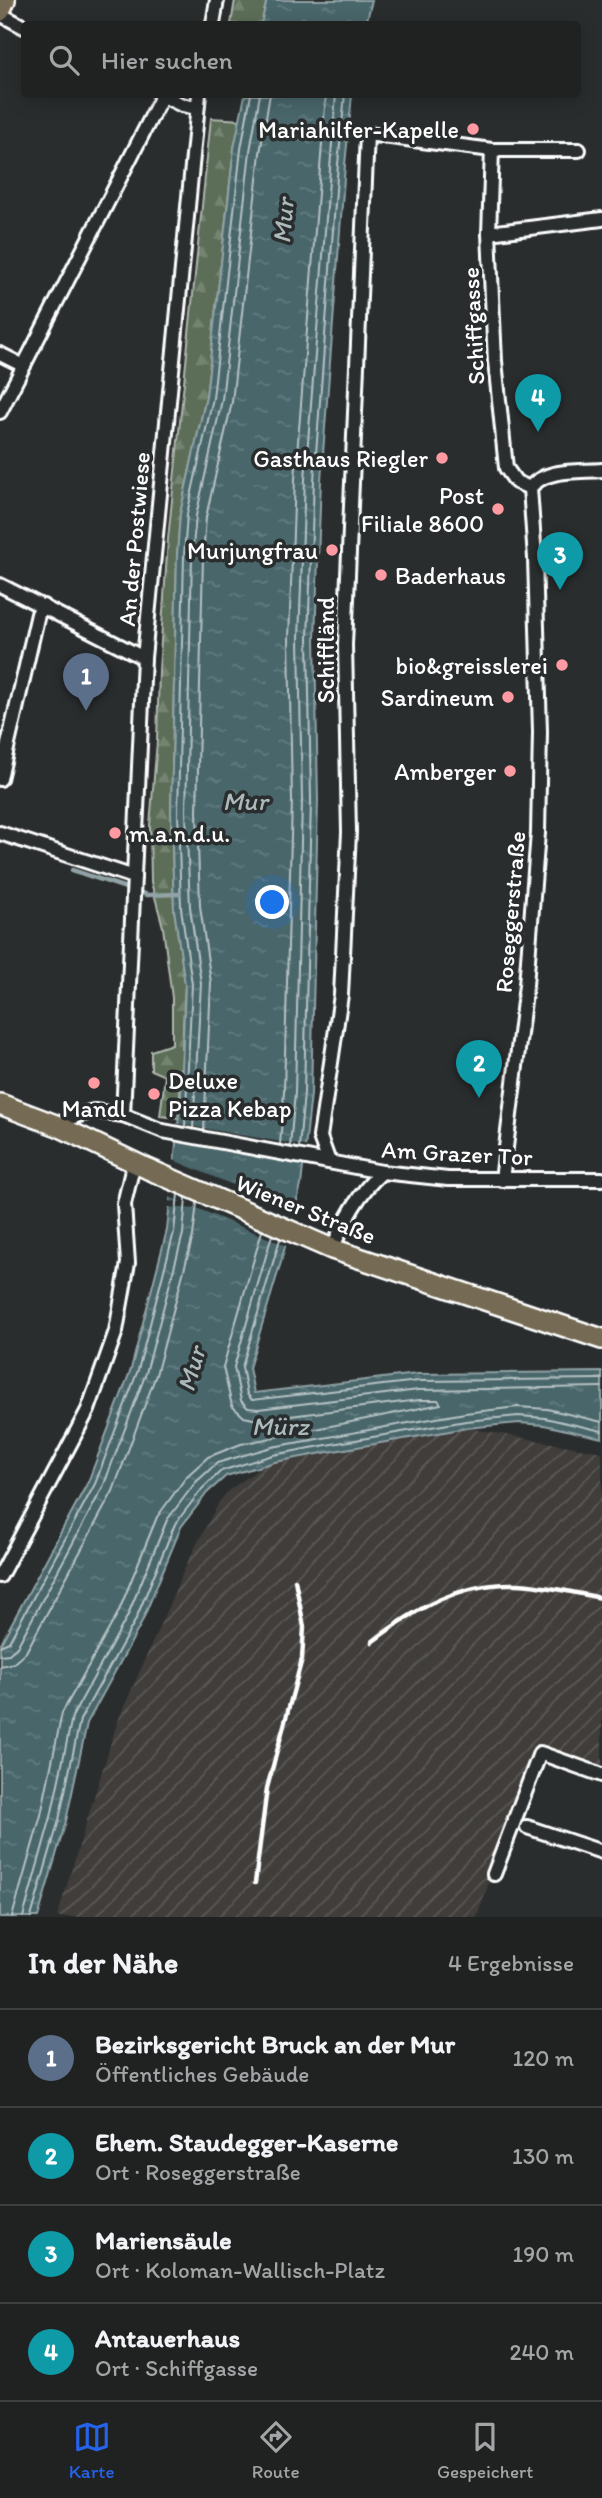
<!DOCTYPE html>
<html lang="de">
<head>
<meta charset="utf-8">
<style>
  body { margin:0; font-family:Itim,sans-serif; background:#282a2a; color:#f1f3f6 }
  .you { position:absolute; left:273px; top:903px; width:24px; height:24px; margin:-18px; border:5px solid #fff; border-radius:50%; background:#1a73e8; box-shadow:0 0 0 10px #1a73e833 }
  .badge { display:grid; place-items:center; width:46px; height:46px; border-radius:50%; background:#2563eb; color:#fff; font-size:23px; font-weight:700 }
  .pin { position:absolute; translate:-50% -58px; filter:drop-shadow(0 2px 4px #0008) }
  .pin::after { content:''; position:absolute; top:37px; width:24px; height:21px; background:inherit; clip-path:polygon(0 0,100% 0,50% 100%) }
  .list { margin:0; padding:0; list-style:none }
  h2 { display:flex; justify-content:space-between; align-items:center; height:91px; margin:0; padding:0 28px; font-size:30px }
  h2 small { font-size:23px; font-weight:400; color:#a2a4a5 }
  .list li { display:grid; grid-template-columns:46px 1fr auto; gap:21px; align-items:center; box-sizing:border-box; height:98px; padding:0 28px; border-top:2px solid #3d3f40 }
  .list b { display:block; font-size:26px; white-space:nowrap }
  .list p { margin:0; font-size:23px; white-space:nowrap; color:#a2a4a5 }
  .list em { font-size:23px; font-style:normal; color:#a2a4a5 }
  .icon { flex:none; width:38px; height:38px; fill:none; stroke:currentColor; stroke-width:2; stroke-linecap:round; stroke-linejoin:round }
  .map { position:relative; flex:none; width:602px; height:1917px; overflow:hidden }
  .search { position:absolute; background:#202222; box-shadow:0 4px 18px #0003; left:21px; right:21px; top:21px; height:77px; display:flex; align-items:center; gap:18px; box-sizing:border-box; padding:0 24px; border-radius:7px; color:#a2a4a5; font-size:26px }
  .sheet { height:483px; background:#202222 }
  nav { display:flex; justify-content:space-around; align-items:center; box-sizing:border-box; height:98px; border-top:2px solid #3d3f40; background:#202222; font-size:19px; color:#a2a4a5 }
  nav a { display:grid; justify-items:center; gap:4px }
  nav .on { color:#2563eb }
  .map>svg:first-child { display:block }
</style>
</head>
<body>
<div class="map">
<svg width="602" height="1917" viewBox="0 0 602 1917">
  <defs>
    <pattern id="industrial-furrows" width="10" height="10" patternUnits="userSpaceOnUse" patternTransform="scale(1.75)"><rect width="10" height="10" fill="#3f3d3a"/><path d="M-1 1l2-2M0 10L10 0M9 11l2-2" fill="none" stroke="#5c5a58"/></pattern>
    <pattern id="forest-firs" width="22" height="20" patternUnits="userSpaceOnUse" patternTransform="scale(1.75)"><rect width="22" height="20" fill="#5c6e58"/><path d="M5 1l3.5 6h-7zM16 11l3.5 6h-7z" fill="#748471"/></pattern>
    <pattern id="water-ripples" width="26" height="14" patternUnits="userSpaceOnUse" patternTransform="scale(1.75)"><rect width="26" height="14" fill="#48666b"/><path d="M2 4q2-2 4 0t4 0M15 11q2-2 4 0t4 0" fill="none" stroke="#637d81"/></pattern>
  </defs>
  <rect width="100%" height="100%" fill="#2a2d2e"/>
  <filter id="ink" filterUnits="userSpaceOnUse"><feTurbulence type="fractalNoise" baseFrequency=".0143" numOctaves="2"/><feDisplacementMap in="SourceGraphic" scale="14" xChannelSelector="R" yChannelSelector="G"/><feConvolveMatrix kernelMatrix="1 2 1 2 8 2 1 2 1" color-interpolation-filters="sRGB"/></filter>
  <g filter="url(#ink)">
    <!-- industrial -->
    <polygon fill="url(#industrial-furrows)" points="467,1428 602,1452 602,1771 535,1748 486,1880 489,1883 477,1917 57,1917 117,1723 189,1559 219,1502 229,1490 263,1466 275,1462"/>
    <!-- forest -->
    <g fill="url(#forest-firs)" stroke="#aeb6ac" stroke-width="2">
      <polygon points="235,0 267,0 261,24 231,24"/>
      <polygon points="211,118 241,120 234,148 206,397 180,514 177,556 171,812 174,909 185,983 179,1118 160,1116 165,1076 151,1070 151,1051 172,1044 172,998 163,927 151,882 150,825 157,741 159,670 168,539"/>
    </g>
    <!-- water -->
    <g fill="url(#water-ripples)" stroke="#91a3a6" stroke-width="2">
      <polygon points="267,0 372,0 366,24 261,24"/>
      <polygon points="245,95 352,95 345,165 321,480 315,638 318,800 311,1094 301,1185 281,1262 249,1368 254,1393 417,1374 602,1372 602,1438 544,1425 519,1423 467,1428 334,1451 275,1462 226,1476 207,1493 181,1527 141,1624 87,1723 66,1821 38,1917 0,1917 0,1645 88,1482 131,1369 167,1230 181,1096 185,984 174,909 171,812 177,556 180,514 206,397 234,148"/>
    </g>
    <!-- pier -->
    <g fill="#2a2d2e">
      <polygon points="174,1123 310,1147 307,1167 173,1142"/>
      <polygon points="171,1159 278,1204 300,1203 299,1208 292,1209 298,1212 289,1247 199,1209 166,1207 167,1201 181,1202 167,1196"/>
    </g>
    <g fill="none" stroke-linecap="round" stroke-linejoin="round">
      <!-- shore -->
      <g stroke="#b6c2c4" stroke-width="2">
        <polyline points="185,1127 192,984 181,908 178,812 184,556 187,514 213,398 241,149 251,94"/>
        <polyline points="193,1129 201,983 190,907 186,812 192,556 196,516 222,400 250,151 260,94"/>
        <polyline points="204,1131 211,983 200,906 197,812 203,557 206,517 232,402 260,153 270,94"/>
        <polyline points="280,1145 284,1092 292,800 289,638 295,479 326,94"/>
        <polyline points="290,1147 295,1093 302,800 299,638 305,479 336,94"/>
        <polyline points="299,1148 304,1093 311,800 308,638 314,480 338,164 345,94"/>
        <polyline points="272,1235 234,1367 241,1401 248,1408 258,1409 419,1390 602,1387"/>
        <polyline points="280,1239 242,1367 247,1394 252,1400 418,1381 602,1379"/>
        <polyline points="0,1646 9,1642 95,1484 138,1370 174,1232 178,1194"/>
        <polyline points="0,1655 9,1654 17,1647 103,1487 146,1373 183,1234 186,1198"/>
        <polyline points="0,1666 14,1663 26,1652 113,1491 156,1375 193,1236 197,1203"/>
        <polyline points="12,1917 41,1815 62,1713 118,1613 157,1517 187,1476 208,1457 241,1444 441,1404 438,1400 419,1400 258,1420 244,1417 232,1406 223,1367 262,1231"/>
        <polyline points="23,1917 51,1817 72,1717 127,1617 167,1520 195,1483 217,1463 272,1447 465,1413 518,1407 547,1409 602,1422"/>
        <polyline points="31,1917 59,1820 80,1720 135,1621 175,1524 202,1489 221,1471 273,1455 332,1444 466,1421 518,1416 545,1418 602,1431"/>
      </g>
      <!-- stream -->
      <polyline stroke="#91a3a6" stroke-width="4.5" points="72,870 147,895 179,894"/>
      <!-- minor casing -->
      <g stroke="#fff" stroke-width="18">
        <g id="minor">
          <polyline points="0,14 24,27"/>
          <polyline points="213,24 217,0"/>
          <polyline points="159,94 182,105 196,108"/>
          <polyline points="492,150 489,233 495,361 506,468 516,482 530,488"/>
          <polyline points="489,233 602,219"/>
          <polyline points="0,354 24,366"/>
          <polyline points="0,412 162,96"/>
          <polyline points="0,585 144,658"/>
          <polyline points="0,779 38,614 43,606"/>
          <polyline points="0,833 134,877"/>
          <polyline points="123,1115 144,658 199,94"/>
          <polyline points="58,1126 75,1116 94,1111 123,1115 163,1131 382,1172 448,1179 602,1179"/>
          <polyline points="329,1162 320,1137 341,995 349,832 345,645 367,134 492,150 579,150"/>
          <path d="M502,1180L526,985L538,833L540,732L535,558L530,488C545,468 579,472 602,470"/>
          <path d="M332,1249C345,1220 358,1193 382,1172"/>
          <polyline points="0,1576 88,1410 116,1331 128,1263 124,1204 134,1162"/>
          <polyline points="527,1827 602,1852"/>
          <polyline points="494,1874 540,1753 602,1775"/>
        </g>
      </g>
      <!-- primary casing -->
      <g stroke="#fff" stroke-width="24">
        <g id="primary">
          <polyline points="0,11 5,0"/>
          <polyline points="0,1104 58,1126 148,1169 332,1249 602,1339"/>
        </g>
      </g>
      <!-- minor -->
      <use href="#minor" stroke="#2a2d2e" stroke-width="12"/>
      <!-- primary -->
      <use href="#primary" stroke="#756b52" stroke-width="19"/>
      <!-- rail -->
      <g stroke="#fff" stroke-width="4.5">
        <path d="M372,1642C415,1609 460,1582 516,1584C545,1585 574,1593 602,1598"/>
        <polyline points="255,1883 267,1788 302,1659 304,1627 295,1580"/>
      </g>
    </g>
  </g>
  <!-- markers -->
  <g fill="#ff9aa2" stroke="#2a2d2e" stroke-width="2.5">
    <circle cx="473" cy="129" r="7"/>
    <circle cx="442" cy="458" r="7"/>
    <circle cx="498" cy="509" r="7"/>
    <circle cx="332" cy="550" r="7"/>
    <circle cx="381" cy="575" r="7"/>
    <circle cx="562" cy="665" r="7"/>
    <circle cx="508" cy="697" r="7"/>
    <circle cx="510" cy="771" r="7"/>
    <circle cx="115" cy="833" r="7"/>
    <circle cx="94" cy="1083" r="7"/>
    <circle cx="154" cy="1094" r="7"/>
  </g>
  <g text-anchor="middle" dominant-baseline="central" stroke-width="7" stroke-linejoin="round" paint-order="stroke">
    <!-- poi labels -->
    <g font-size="24" fill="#fff" stroke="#2a2d2e" text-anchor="end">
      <text x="459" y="129">Mariahilfer-Kapelle</text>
      <text x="428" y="458">Gasthaus Riegler</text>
      <text x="484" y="495">Post<tspan x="484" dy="28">Filiale 8600</tspan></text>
      <text x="318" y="550">Murjungfrau</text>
      <text x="395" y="575" text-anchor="start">Baderhaus</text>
      <text x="548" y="665">bio&amp;greisslerei</text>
      <text x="494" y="697">Sardineum</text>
      <text x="496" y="771">Amberger</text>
      <text x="129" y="833" text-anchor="start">m.a.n.d.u.</text>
      <text x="168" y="1080" text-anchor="start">Deluxe<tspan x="168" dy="28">Pizza Kebap</tspan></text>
      <text x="94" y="1108" text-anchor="middle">Mandl</text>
    </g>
    <!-- street labels -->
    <g font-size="24" fill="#fff" stroke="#2a2d2e">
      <text transform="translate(473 326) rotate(-93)">Schiffgasse</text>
      <text transform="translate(134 539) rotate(-85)">An der Postwiese</text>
      <text transform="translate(325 650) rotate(-90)">Schiffländ</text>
      <text transform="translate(510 912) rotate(-85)">Roseggerstraße</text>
      <text transform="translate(457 1153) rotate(3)">Am Grazer Tor</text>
      <text transform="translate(306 1209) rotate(22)">Wiener Straße</text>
    </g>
    <!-- water labels -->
    <g font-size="26" font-style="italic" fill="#adbabc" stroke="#2a2d2e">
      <text transform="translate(283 221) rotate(-85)">Mur</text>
      <text x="245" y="801">Mur</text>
      <text transform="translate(191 1369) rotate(-74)">Mur</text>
      <text x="280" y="1426">Mürz</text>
    </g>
  </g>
</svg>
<div class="you"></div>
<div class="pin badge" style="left:86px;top:711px;background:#5c6f8a">1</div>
<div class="pin badge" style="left:479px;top:1098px;background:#0f9aa8">2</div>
<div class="pin badge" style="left:560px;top:590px;background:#0f9aa8">3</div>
<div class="pin badge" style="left:538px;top:432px;background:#0f9aa8">4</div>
<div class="search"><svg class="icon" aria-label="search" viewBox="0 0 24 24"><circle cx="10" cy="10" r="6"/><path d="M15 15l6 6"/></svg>Hier suchen</div>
</div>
<section class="sheet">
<h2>In der Nähe<small>4 Ergebnisse</small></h2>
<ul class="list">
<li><span class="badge" style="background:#5c6f8a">1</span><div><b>Bezirksgericht Bruck an der Mur</b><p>Öffentliches Gebäude</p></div><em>120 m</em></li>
<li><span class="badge" style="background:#0f9aa8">2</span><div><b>Ehem. Staudegger-Kaserne</b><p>Ort · Roseggerstraße</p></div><em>130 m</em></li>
<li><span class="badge" style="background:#0f9aa8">3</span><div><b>Mariensäule</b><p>Ort · Koloman-Wallisch-Platz</p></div><em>190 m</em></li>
<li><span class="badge" style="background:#0f9aa8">4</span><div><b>Antauerhaus</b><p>Ort · Schiffgasse</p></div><em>240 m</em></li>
</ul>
</section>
<nav>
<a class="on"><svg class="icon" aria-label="map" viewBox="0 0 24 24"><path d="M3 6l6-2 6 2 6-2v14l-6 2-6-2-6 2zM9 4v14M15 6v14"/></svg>Karte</a>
<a><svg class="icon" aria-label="directions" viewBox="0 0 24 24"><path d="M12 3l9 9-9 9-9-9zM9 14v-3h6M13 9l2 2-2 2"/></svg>Route</a>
<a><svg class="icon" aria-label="saved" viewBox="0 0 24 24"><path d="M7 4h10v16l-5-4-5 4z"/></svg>Gespeichert</a>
</nav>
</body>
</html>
